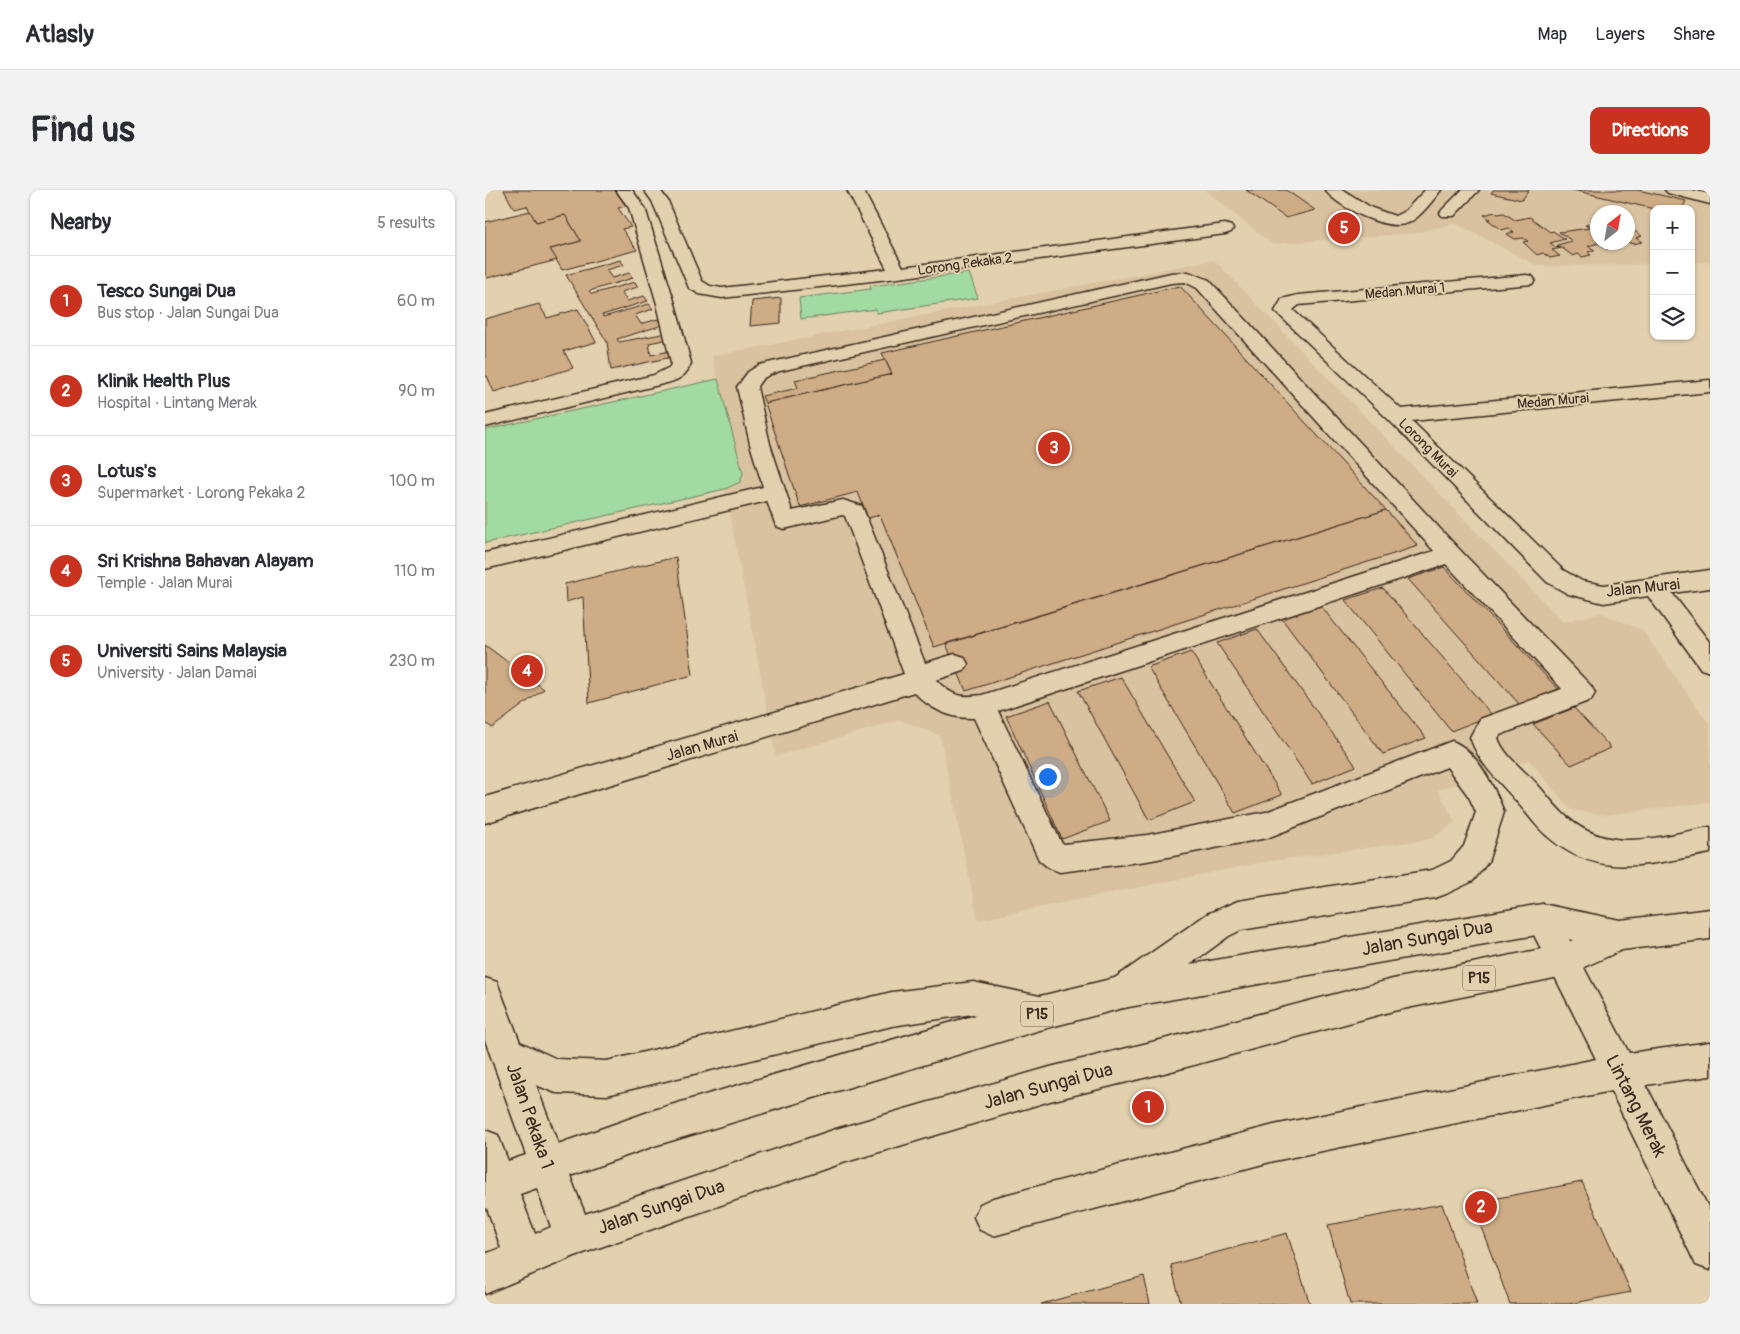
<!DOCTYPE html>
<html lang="en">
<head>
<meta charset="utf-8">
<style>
  body { margin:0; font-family:Pangolin,sans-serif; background:#f2f2f3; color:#2b2b33 }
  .controls { position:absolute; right:15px; top:15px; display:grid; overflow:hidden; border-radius:10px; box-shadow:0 1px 4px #0004 }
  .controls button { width:45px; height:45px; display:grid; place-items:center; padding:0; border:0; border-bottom:1px solid #e1e1e2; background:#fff; color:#2b2b33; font:25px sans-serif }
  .compass { position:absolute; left:1105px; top:15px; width:45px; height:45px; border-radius:50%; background:#fff; box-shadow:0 1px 4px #0004; rotate:31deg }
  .you { position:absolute; left:562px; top:586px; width:18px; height:18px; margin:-12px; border:4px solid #fff; border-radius:50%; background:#1a73e8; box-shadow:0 0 0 8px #1a73e833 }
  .badge { display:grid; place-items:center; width:32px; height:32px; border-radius:50%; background:#c8321e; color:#fff; font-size:16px; font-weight:700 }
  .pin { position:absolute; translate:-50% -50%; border:2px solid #fff; box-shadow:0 1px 5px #0006 }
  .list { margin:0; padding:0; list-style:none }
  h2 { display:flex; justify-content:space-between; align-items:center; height:65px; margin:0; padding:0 20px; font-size:21px }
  h2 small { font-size:16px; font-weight:400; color:#7c7c81 }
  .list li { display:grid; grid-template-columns:32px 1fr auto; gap:15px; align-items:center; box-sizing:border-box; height:90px; padding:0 20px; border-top:1px solid #e1e1e2 }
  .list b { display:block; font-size:19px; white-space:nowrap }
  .list p { margin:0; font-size:16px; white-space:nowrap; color:#7c7c81 }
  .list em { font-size:16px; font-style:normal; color:#7c7c81 }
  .icon { flex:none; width:28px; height:28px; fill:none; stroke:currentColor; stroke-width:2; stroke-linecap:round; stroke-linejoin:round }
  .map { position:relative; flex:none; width:1225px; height:1114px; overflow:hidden; border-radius:10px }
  header { display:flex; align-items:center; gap:30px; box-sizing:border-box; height:70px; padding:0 25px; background:#fff; border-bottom:1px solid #e1e1e2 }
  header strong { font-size:24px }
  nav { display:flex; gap:28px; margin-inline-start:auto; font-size:18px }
  .intro { display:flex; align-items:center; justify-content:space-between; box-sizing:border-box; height:120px; padding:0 30px }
  h1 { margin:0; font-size:35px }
  .button { padding:12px 22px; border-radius:10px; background:#c8321e; color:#fff; font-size:18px; font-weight:700 }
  main { display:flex; gap:30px; padding:0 30px }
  aside { flex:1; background:#fff; border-radius:10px; box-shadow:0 1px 4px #0004 }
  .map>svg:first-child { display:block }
</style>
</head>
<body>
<header>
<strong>Atlasly</strong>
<nav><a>Map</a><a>Layers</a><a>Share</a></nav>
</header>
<div class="intro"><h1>Find us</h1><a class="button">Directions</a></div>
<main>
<aside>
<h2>Nearby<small>5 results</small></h2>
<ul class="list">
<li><span class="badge">1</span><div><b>Tesco Sungai Dua</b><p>Bus stop · Jalan Sungai Dua</p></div><em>60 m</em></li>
<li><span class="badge">2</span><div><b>Klinik Health Plus</b><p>Hospital · Lintang Merak</p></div><em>90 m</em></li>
<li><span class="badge">3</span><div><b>Lotus's</b><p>Supermarket · Lorong Pekaka 2</p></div><em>100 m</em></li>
<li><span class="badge">4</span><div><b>Sri Krishna Bahavan Alayam</b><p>Temple · Jalan Murai</p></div><em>110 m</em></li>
<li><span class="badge">5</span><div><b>Universiti Sains Malaysia</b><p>University · Jalan Damai</p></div><em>230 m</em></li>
</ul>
</aside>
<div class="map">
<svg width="1225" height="1114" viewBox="0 0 1225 1114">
  <rect width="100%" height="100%" fill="#e2d0ae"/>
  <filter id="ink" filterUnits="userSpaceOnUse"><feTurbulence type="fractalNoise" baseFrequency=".02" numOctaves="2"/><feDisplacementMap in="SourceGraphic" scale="10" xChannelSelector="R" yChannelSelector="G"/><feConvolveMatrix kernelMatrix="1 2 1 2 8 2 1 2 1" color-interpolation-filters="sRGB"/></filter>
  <g filter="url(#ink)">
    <!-- built -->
    <g fill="#d9c29f" fill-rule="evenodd">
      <path d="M720,0H1225V72L1206,73V19H1169V74L1053,76L970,33L931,43L787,54ZM1112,22H1142V52H1112Z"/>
      <polygon points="729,70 1078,432 1116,423 1157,440 1225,535 1225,612 1121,625 1086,620 1044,570 953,600 970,632 947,649 778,672 493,730 455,546 416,530 291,566 240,299 249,296 258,283 227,166"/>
    </g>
    <!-- green -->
    <g fill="#a2dba1" stroke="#6e8260">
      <polygon points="484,83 493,108 392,123 391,119 316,129 314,108 386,99 385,96"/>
      <polygon points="233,189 258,283 255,292 240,299 0,353 0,240"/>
    </g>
    <!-- building -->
    <g fill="#ceac85" stroke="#3b2a1e">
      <polygon points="19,0 130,0 141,16 133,18 146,37 137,39 152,60 77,80 65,59 96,51 80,25 51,32 42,16 29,19"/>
      <polygon points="761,0 801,0 830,20 801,28"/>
      <polygon points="1008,0 1044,0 1037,10 1006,3"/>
      <polygon points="1088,0 1153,0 1201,11 1197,19 1169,19"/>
      <polygon points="45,21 51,32 80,25 96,51 65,59 72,70 2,88 0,83 0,32"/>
      <polygon points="1010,22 1013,24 1019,23 1030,30 1045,27 1065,42 1068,41 1080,49 1065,53 1072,58 1075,57 1072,55 1087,51 1074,42 1105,38 1100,35 1112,33 1112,52 1123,52 1129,57 1122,59 1114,53 1103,56 1110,60 1103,62 1106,65 1097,67 1093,64 1088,66 1077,58 1067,60 1075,66 1065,68 1058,63 1052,65 1038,52 1043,51 1038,48 1030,49 1022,44 1029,42 1024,38 1017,40 1002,29 1005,29 999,25"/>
      <polygon points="1146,39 1157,46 1151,48 1157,52 1148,54 1142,52 1142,40"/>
      <polygon points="135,70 139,75 121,80 127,88 144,83 148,88 104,101 107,104 150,92 153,97 136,102 142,111 159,106 163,111 117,125 118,127 164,114 168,119 150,125 156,134 173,129 178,135 132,149 134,152 182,143 184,149 164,153 166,165 185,161 187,167 126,180 122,152 81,85"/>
      <polygon points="695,96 901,320 449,457 395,325 383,328 373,302 315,317 280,213 407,184 397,163"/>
      <polygon points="296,108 296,133 265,136 267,111"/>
      <polygon points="54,114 62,128 93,119 111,152 79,161 88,178 9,202 2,186 0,187 0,129"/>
      <polygon points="400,170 407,184 280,213 277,206 313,198 310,190"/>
      <polygon points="901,320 933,356 481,501 461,454"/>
      <polygon points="191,367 208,485 104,513 98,407 81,412 80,394"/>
      <polygon points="959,377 1073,499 1035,515 923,389"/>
      <polygon points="898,398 1007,525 966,541 860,410"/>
      <polygon points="836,416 941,548 898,564 797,429"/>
      <polygon points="772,439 871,576 827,594 732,453"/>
      <polygon points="0,455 59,499 7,538 0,532"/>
      <polygon points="706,462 797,605 750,623 663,477"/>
      <polygon points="636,487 710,612 664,630 593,501"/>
      <polygon points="565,511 625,631 577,649 521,526"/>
      <polygon points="1089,518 1126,558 1086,575 1048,534"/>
      <polygon points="1097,992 1146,1102 1084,1114 1025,1114 987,1013"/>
      <polygon points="957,1014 992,1114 865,1114 843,1035"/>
      <polygon points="802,1043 825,1114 696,1114 686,1075"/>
      <polygon points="659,1086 665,1114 556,1114"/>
    </g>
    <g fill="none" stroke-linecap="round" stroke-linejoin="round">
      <!-- minor casing -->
      <g stroke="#3b2a1e" stroke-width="3">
        <g id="minor">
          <path d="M131,0H147L160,18L190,114L206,173C202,185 194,190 182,193L0,237V225L169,185L185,177L186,173L172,114L144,18Z"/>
          <polygon points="159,0 175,0 183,11 217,91 225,96 237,98 402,79 362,0 378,0 418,77 740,34 746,36 748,39 746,42 740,44 413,88 237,108 214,104 204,98 167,11"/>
          <path d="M840,0H858L887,18L910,26L920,21L940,0H956C948,10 935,28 923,33C903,42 852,17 840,0Z"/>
          <polygon points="977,0 994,0 969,26 957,26 955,23 957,20"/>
          <polygon points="1180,0 1207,0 1225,4 1225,14 1183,3"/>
          <path d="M703,82L724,90L973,358L1106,496L1110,503L1106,510L1015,545L1013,548C1019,566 1039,580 1052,594C1062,605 1071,618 1083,628C1126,665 1175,646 1225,637V663C1166,674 1112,691 1062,646C1050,636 1042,623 1032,612C1014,591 994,574 985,547L995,529L1077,499L961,374L513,521L576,652L579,654L662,645L781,622L967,551C992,560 1010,599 1019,622L1003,672L988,691L961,704L950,708L756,740L744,746L651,814L639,818L627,814L623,802L627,790L722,724L753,711L947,680L966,671L979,656L991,622L984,607L962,577L782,648L662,671L575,682L564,678L554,670L489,528C465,529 445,519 429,502L0,633V607L419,484L360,326L357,325L299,339L291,336L282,311L0,379V363L278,297L265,254L252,197L263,182L274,175L686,83ZM700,92L712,98L949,361L497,505C475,508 467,506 451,490L479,481L483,474L479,467L470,464L440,473L377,316L358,310L307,321L285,254L272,197C276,187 285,184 295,181L686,93Z"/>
          <polygon points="1041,85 1047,86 1050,90 1047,94 814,115 808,120 916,219 1225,190 1225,202 927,231 1078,380 1097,391 1119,395 1225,380 1225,398 1187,403 1225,453 1225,482 1216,479 1163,406 1119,413 1083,404 1062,392 904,230 790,121 797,109 813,105"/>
          <polygon points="1057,714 1068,719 1144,863 1225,852 1225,886 1161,895 1225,1021 1225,1080 1211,1075 1126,901 789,971 508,1046 495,1040 489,1027 495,1014 508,1008 789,935 1111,869 1041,729 1046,719"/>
        </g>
      </g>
      <!-- major casing -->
      <g stroke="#3b2a1e" stroke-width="3">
        <path id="major" d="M1057,714L1135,730L1225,719V749L1137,760L1079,786L908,821L683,882L565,911L351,975L90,1066L0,1104V1064L16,1058L2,1018L0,1019V940L13,945L23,971L41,965L0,850V788L12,792L35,852L72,869L122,871L407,802L488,792L555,806L638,786ZM1057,744L1088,750L1077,755L908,789L683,848L565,877L351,939L100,1024L85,986L169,956L555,840L638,818ZM488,824L491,825L169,920L73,954L51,895L71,903L122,905L407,836ZM52,998L66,1037L50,1044L35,1004Z"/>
      </g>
      <!-- minor -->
      <use href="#minor" fill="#e2d0ae" fill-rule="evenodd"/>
      <!-- major -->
      <use href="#major" fill="#e2d0ae" fill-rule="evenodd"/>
    </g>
  </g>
  <g text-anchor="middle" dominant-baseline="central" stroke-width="4" stroke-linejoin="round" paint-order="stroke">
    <!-- far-street labels -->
    <g font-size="14" fill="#3b2a1e" stroke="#e2d0ae">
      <text transform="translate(480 74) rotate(-8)">Lorong Pekaka 2</text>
      <text transform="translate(920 101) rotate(-5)">Medan Murai 1</text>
      <text transform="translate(1068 211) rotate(-5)">Medan Murai</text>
      <text transform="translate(943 258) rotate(45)">Lorong Murai</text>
    </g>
    <!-- shield labels -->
    <g fill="#e2d0ae" stroke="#6d5c49" stroke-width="1">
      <rect x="978" y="775.5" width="32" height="25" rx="4"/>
      <rect x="536" y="811.5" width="32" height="25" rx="4"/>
    </g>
    <g font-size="15" font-weight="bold" fill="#3b2a1e">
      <text x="994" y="788">P15</text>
      <text x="552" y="824">P15</text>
    </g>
    <!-- street labels -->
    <g font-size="16" fill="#3b2a1e" stroke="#e2d0ae">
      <text transform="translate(1158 398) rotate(-6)">Jalan Murai</text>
      <text transform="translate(217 556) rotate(-16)">Jalan Murai</text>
    </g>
    <!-- near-street labels -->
    <g font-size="19" fill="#3b2a1e" stroke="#e2d0ae">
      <text transform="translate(942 748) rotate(-10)">Jalan Sungai Dua</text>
      <text transform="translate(563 896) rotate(-15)">Jalan Sungai Dua</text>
      <text transform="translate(1151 916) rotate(63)">Lintang Merak</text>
      <text transform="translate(45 926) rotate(71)">Jalan Pekaka 1</text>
      <text transform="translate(176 1017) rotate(-19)">Jalan Sungai Dua</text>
    </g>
  </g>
</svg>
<div class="controls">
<button>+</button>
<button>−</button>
<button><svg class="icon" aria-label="layers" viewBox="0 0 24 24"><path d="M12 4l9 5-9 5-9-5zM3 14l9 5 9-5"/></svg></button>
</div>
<svg class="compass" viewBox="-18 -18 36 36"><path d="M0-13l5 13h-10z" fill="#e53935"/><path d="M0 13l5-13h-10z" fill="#7c7c81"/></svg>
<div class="you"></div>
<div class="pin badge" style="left:663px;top:917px">1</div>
<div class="pin badge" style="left:996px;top:1017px">2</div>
<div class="pin badge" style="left:569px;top:258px">3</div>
<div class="pin badge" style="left:42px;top:481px">4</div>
<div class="pin badge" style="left:859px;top:38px">5</div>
</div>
</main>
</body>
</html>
